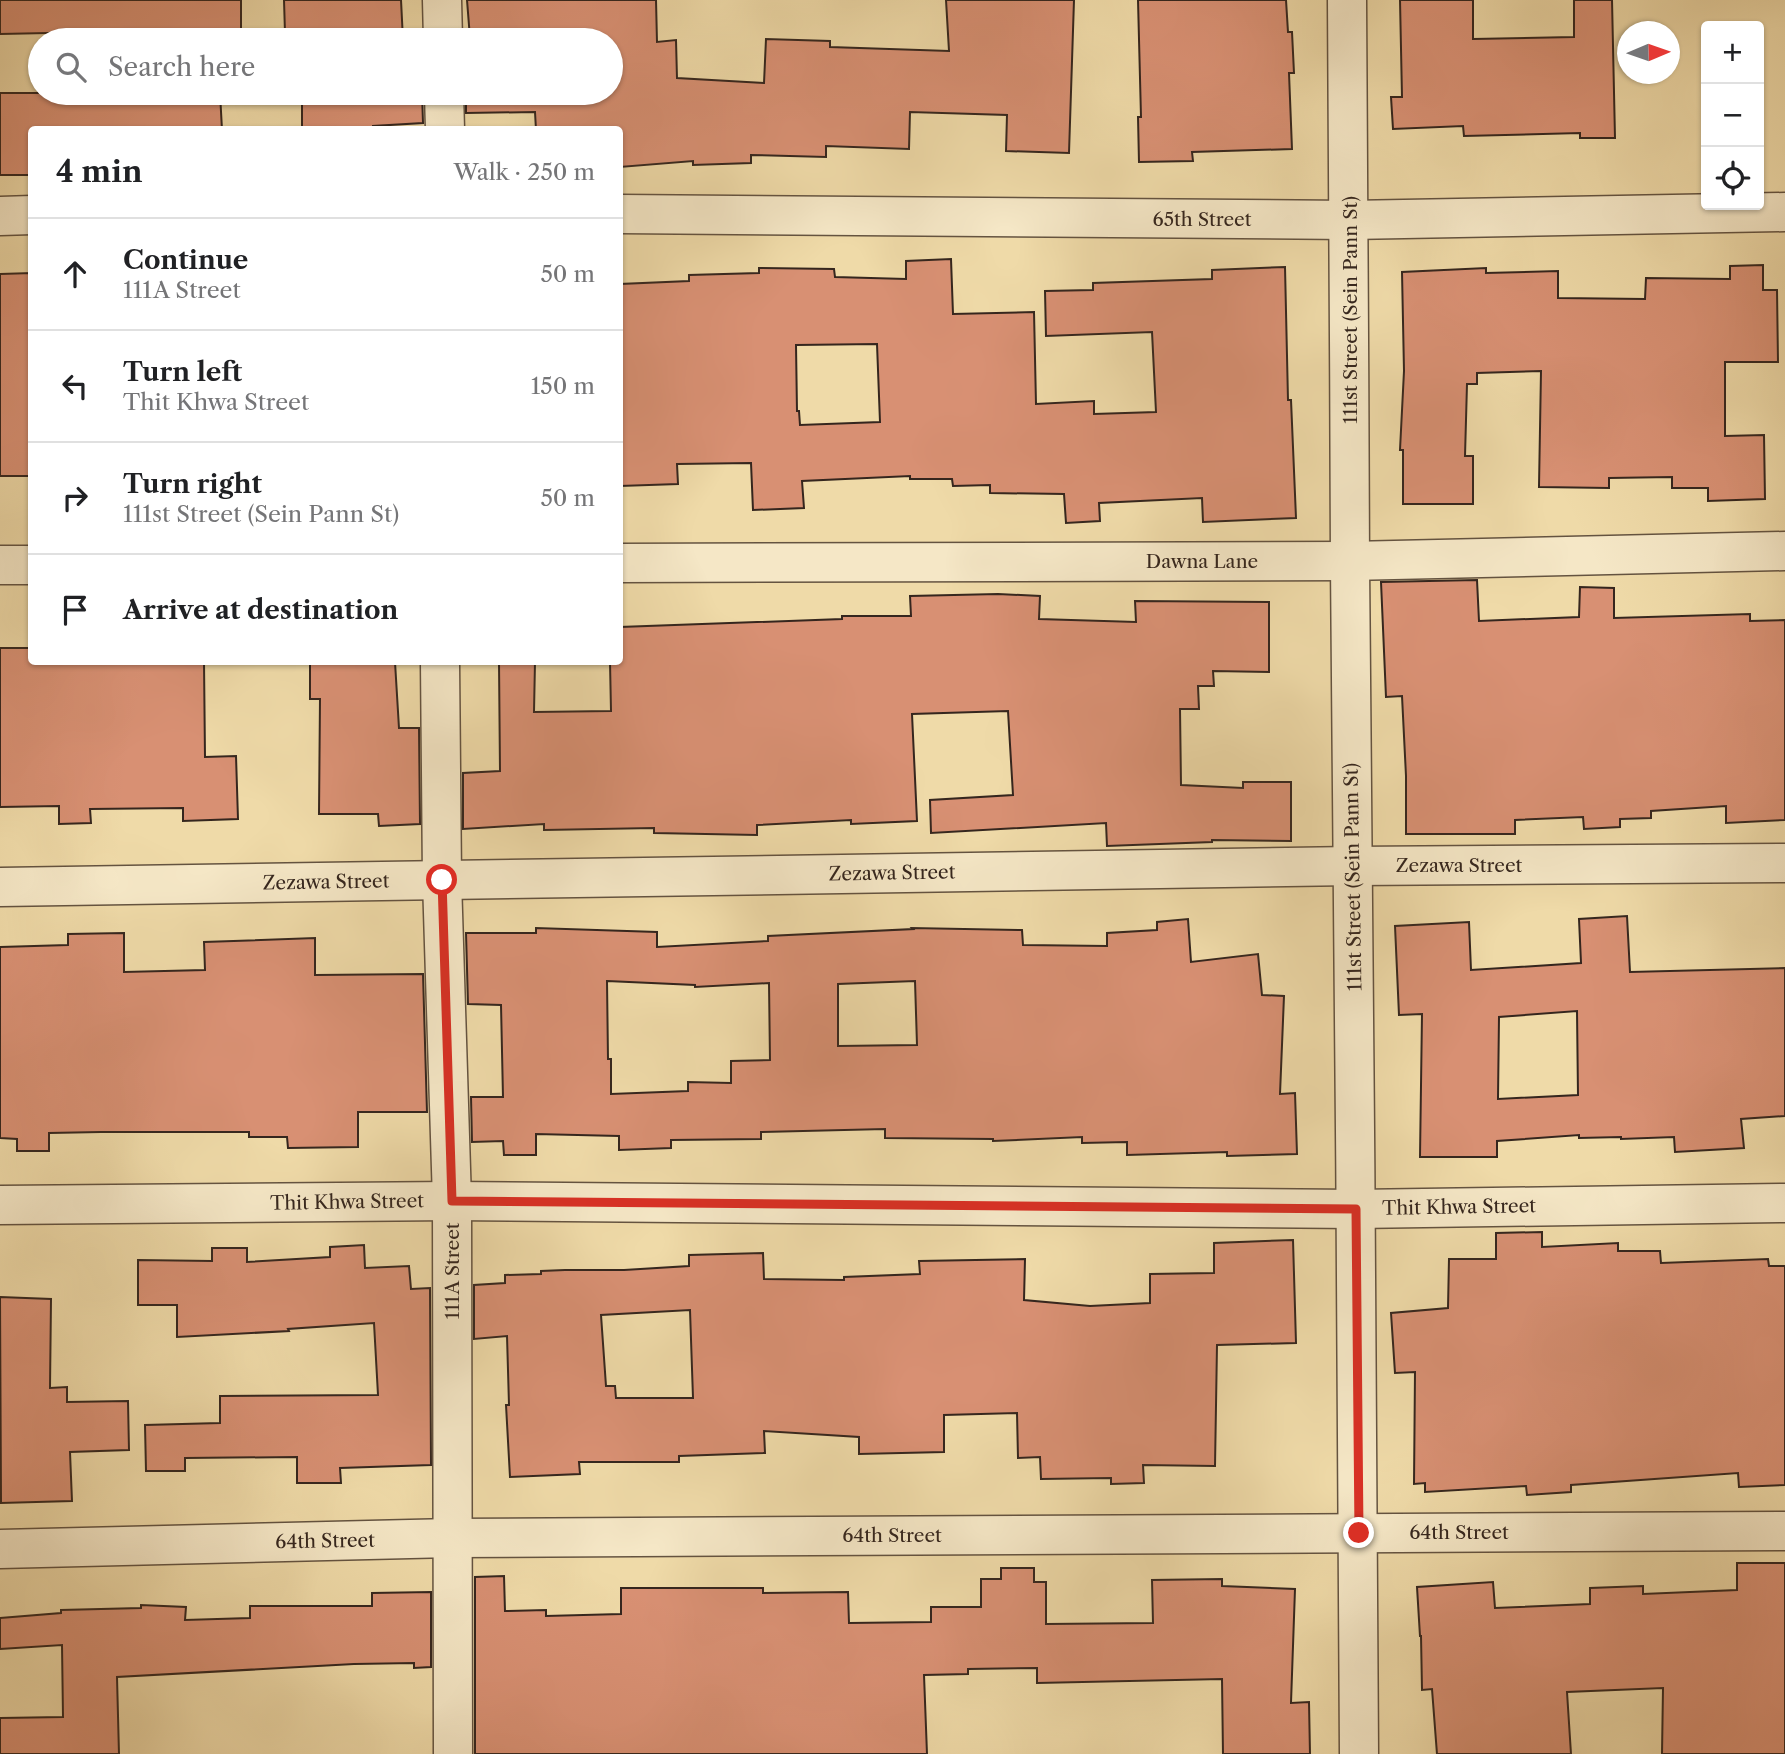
<!DOCTYPE html>
<html lang="en">
<head>
<meta charset="utf-8">
<style>
  body { margin:0; font-family:"Libre Caslon Text",serif; background:#f2f2f2; color:#202124 }
  .controls { position:absolute; right:21px; top:21px; display:grid; overflow:hidden; border-radius:7px; box-shadow:0 2px 5px #0004 }
  .controls button { width:63px; height:63px; display:grid; place-items:center; padding:0; border:0; border-bottom:2px solid #e0e0e0; background:#fff; color:#202124; font:35px sans-serif }
  .compass { position:absolute; left:1617px; top:21px; width:63px; height:63px; border-radius:50%; background:#fff; box-shadow:0 2px 5px #0004; rotate:88deg }
  .stop { position:absolute; width:21px; height:21px; margin:-16px; border:5px solid #d93025; border-radius:50%; background:#fff }
  .stop.end { background:#d93025; border-color:#fff; box-shadow:0 2px 7px #0008 }
  .list { margin:0; padding:0; list-style:none }
  h2 { display:flex; justify-content:space-between; align-items:center; height:91px; margin:0; padding:0 28px; font-size:30px }
  h2 small { font-size:23px; font-weight:400; color:#757577 }
  .list li { display:grid; grid-template-columns:46px 1fr auto; gap:21px; align-items:center; box-sizing:border-box; height:112px; padding:0 28px; border-top:2px solid #e0e0e0 }
  .list b { display:block; font-size:26px; white-space:nowrap }
  .list p { margin:0; font-size:23px; white-space:nowrap; color:#757577 }
  .list em { font-size:23px; font-style:normal; color:#757577 }
  .icon { flex:none; width:38px; height:38px; fill:none; stroke:currentColor; stroke-width:2; stroke-linecap:round; stroke-linejoin:round }
  .map { position:relative; flex:none; width:1785px; height:1754px; overflow:hidden }
  .search { position:absolute; background:#fff; box-shadow:0 2px 5px #0004; left:28px; top:28px; width:595px; height:77px; display:flex; align-items:center; gap:18px; box-sizing:border-box; padding:0 24px; border-radius:38px; color:#757577; font-size:26px }
  .panel { position:absolute; background:#fff; box-shadow:0 2px 5px #0004; left:28px; top:126px; width:595px; height:539px; border-radius:7px }
  .map>svg:first-child { display:block }
</style>
</head>
<body>
<div class="map">
<svg width="1785" height="1754" viewBox="0 0 1785 1754">
  <rect width="100%" height="100%" fill="#efdaa8"/>
  <filter id="stains"><feTurbulence type="fractalNoise" baseFrequency=".00286" numOctaves="4"/><feColorMatrix values="0 0 0 0 .2 0 0 0 0 .09 0 0 0 0 .02 0 0 0 .5 -.17"/></filter>
  <radialGradient id="worn" r=".72"><stop offset=".6" stop-color="#630" stop-opacity="0"/><stop offset="1" stop-color="#630" stop-opacity=".3"/></radialGradient>
  <!-- building -->
  <g fill="#d89073" stroke="#35261e" stroke-width="2" fill-rule="evenodd">
    <polygon points="0,0 241,0 241,29 0,34"/>
    <polygon points="284,0 401,0 403,40 297,40 297,32 285,33"/>
    <polygon points="467,0 656,0 657,42 676,40 677,78 764,83 766,39 830,41 830,47 949,51 946,0 1074,0 1069,153 1006,151 1007,115 910,112 909,149 826,146 826,157 751,155 751,163 693,165 693,161 620,167 620,130 536,130 535,112 466,113 466,93 611,93 611,40 465,40 465,38 470,38"/>
    <polygon points="1138,0 1286,0 1288,32 1292,32 1294,73 1289,73 1292,149 1192,152 1193,161 1139,162 1138,117 1141,117"/>
    <polygon points="1400,0 1473,0 1473,39 1574,37 1574,0 1612,0 1615,138 1580,138 1580,133 1464,136 1463,126 1393,129 1391,97 1402,97"/>
    <polygon points="0,93 220,93 222,130 32,130 32,175 0,175"/>
    <polygon points="302,93 422,93 423,123 373,126 373,130 302,130"/>
    <path d="M951,259L953,314L1034,312L1036,404L1094,401V414L1156,412L1152,332L1046,336L1045,291L1093,290V283L1212,279V270L1285,267L1288,400H1291L1296,518L1203,522L1202,498L1099,503L1100,521L1066,523L1064,494L990,493V485L953,486L952,479H910V476L802,481L804,508L753,510L751,463L677,464L678,484L620,486V284L689,281V275L759,273V268L834,269L835,277L906,279V261ZM877,344L880,422L800,425L799,411H797L796,345Z"/>
    <polygon points="1763,265 1763,290 1777,290 1778,362 1725,362 1725,436 1764,435 1765,499 1708,501 1708,488 1672,488 1672,477 1609,478 1609,488 1539,487 1541,371 1477,373 1477,384 1467,384 1465,456 1473,456 1473,504 1403,504 1403,450 1400,450 1404,371 1402,272 1486,268 1486,273 1558,271 1558,298 1645,299 1646,278 1730,279 1730,266"/>
    <polygon points="32,273 32,476 0,476 0,274"/>
    <polygon points="1477,580 1479,621 1579,617 1580,587 1614,588 1614,618 1750,614 1750,621 1785,620 1785,820 1726,823 1726,806 1651,811 1651,818 1620,819 1620,827 1584,829 1583,817 1515,820 1515,834 1406,834 1406,776 1402,696 1386,697 1381,582"/>
    <polygon points="998,594 1040,596 1039,619 1136,622 1135,601 1269,602 1269,672 1213,671 1214,686 1198,686 1199,709 1180,709 1181,785 1243,788 1243,782 1291,782 1291,841 1212,840 1212,842 1107,846 1106,823 931,833 930,800 1013,795 1008,711 912,714 917,821 851,824 851,820 757,825 757,835 654,833 654,828 544,830 544,824 463,829 463,773 500,771 499,662 535,662 534,712 611,711 610,662 620,662 620,627 842,619 842,616 911,616 910,596"/>
    <polygon points="0,648 32,648 32,662 204,662 205,757 236,756 238,819 183,821 183,808 90,809 91,823 59,824 59,806 0,807"/>
    <polygon points="310,662 395,662 399,728 419,728 420,824 379,826 378,814 319,814 320,699 310,699"/>
    <path d="M1627,916L1630,972L1785,968V1116L1741,1119L1744,1148L1675,1152L1674,1137L1621,1139V1137L1579,1138V1135L1497,1141V1157H1420L1422,1014L1399,1015L1395,926L1469,922L1471,970L1581,963L1579,919ZM1577,1011L1578,1095L1498,1099L1499,1017Z"/>
    <path d="M1188,919L1191,962L1258,954L1262,995L1284,996L1280,1094L1295,1093L1297,1154L1227,1156V1152L1127,1155V1142L1082,1143V1137L993,1141V1139L885,1138V1129L761,1132V1139L671,1140V1148L619,1150V1136L536,1134V1155H504L503,1141L472,1142L471,1097H503L501,1005L468,1004L466,933H536V928L657,932V947L768,941V936L913,929L912,928L1022,930L1023,945L1107,946V933L1157,930V922ZM607,981L695,985V987L769,983L770,1060L731,1061V1083L688,1082V1091L611,1094V1059H608ZM915,981L917,1045L838,1046V984Z"/>
    <polygon points="124,933 124,972 205,970 204,942 315,938 315,975 423,974 427,1112 358,1112 358,1147 288,1148 287,1137 249,1137 249,1132 101,1132 49,1133 49,1151 17,1151 17,1139 0,1138 0,947 68,945 68,934"/>
    <polygon points="1542,1232 1542,1247 1618,1243 1618,1251 1660,1251 1661,1263 1768,1259 1769,1266 1785,1266 1785,1485 1739,1487 1738,1473 1571,1485 1571,1492 1527,1495 1526,1486 1425,1492 1425,1483 1414,1484 1415,1372 1395,1373 1391,1313 1448,1308 1449,1259 1496,1259 1496,1233"/>
    <path d="M1293,1240L1296,1343L1217,1345L1215,1466L1143,1465L1144,1483L1111,1484V1478L1041,1479L1040,1457L1018,1458L1017,1413L944,1415V1452L859,1454V1437L764,1431L765,1453L679,1456V1462H579L580,1474L510,1477L506,1405H509L507,1336L474,1339V1285L505,1283V1275L541,1274V1271L565,1270H624L689,1266V1255L763,1253L764,1279L844,1280V1277L920,1274L919,1261L1025,1259L1024,1300L1090,1306L1150,1303V1274L1214,1273V1243ZM690,1310L693,1398H616L615,1386H606L601,1315Z"/>
    <polygon points="364,1245 365,1268 409,1266 411,1289 430,1288 431,1465 340,1468 341,1483 297,1483 297,1457 185,1458 185,1471 146,1471 145,1425 220,1423 220,1396 378,1395 374,1323 288,1329 289,1331 177,1337 177,1305 138,1305 138,1260 212,1261 212,1248 247,1248 247,1262 330,1257 330,1247"/>
    <polygon points="0,1297 51,1299 50,1388 67,1387 67,1402 128,1401 129,1450 70,1452 72,1501 1,1503"/>
    <polygon points="1737,1563 1785,1563 1785,1754 1662,1754 1663,1688 1567,1692 1571,1754 1437,1754 1432,1689 1422,1690 1421,1636 1420,1636 1417,1587 1493,1582 1495,1608 1590,1604 1590,1588 1643,1586 1643,1594 1737,1590"/>
    <polygon points="1001,1568 1034,1568 1034,1582 1046,1582 1046,1624 1153,1623 1152,1580 1222,1579 1222,1586 1295,1589 1291,1703 1309,1702 1310,1754 1223,1754 1222,1679 1037,1683 1037,1668 968,1669 968,1674 924,1675 927,1754 475,1754 475,1577 504,1576 505,1611 546,1610 546,1616 621,1614 621,1588 763,1588 763,1593 848,1592 849,1623 931,1622 931,1607 981,1607 981,1579 1001,1579"/>
    <polygon points="431,1592 431,1667 414,1668 414,1663 354,1664 117,1677 119,1754 0,1754 0,1718 63,1717 62,1645 0,1649 0,1618 61,1613 61,1610 141,1608 141,1605 186,1607 185,1620 250,1618 250,1606 372,1606 372,1593"/>
  </g>
  <g fill="none" stroke-linecap="round" stroke-linejoin="round">
    <!-- minor casing -->
    <g stroke="#645340" stroke-width="41">
      <g id="minor">
        <polyline points="442,0 443,40"/>
        <path d="M1347,0C1349,188 1349,376 1350,564C1353,961 1358,1357 1359,1754"/>
        <polyline points="444,93 445,130"/>
        <polyline points="620,563 1350,561 1785,551"/>
        <polyline points="0,565 32,565"/>
        <polyline points="440,662 442,880 452,1201 453,1754"/>
        <polyline points="0,887 1353,866 1785,863"/>
        <polyline points="0,1205 452,1201 1356,1209 1785,1203"/>
        <polyline points="0,1549 452,1538 1785,1531"/>
      </g>
    </g>
    <!-- tertiary casing -->
    <g stroke="#645340" stroke-width="41">
      <g id="tertiary">
        <polyline points="620,214 1350,220 1785,212"/>
        <polyline points="0,216 32,215"/>
      </g>
    </g>
    <!-- minor -->
    <use href="#minor" stroke="#f5e7c6" stroke-width="38"/>
    <!-- tertiary -->
    <use href="#tertiary" stroke="#f5e7c6" stroke-width="38"/>
  </g>
  <g fill="none" stroke-linecap="round" stroke-linejoin="round">
    <!-- route -->
    <polyline stroke="#d93025" stroke-width="9" points="442,880 452,1201 1356,1209 1359,1533"/>
  </g>
  <g text-anchor="middle" dominant-baseline="central" stroke-width="7" stroke-linejoin="round" paint-order="stroke">
    <!-- street labels -->
    <g font-size="19" fill="#35261e" stroke="#f5e7c6">
      <text x="1202" y="219">65th Street</text>
      <text transform="translate(1350 310) rotate(-90)">111st Street (Sein Pann St)</text>
      <text x="1202" y="561">Dawna Lane</text>
      <text x="1459" y="865">Zezawa Street</text>
      <text transform="translate(892 873) rotate(-1)">Zezawa Street</text>
      <text transform="translate(1353 877) rotate(-91)">111st Street (Sein Pann St)</text>
      <text transform="translate(326 882) rotate(-1)">Zezawa Street</text>
      <text transform="translate(347 1202) rotate(-1)">Thit Khwa Street</text>
      <text transform="translate(1459 1207) rotate(-1)">Thit Khwa Street</text>
      <text transform="translate(452 1271) rotate(-90)">111A Street</text>
      <text x="1459" y="1532">64th Street</text>
      <text x="892" y="1535">64th Street</text>
      <text transform="translate(325 1541) rotate(-1)">64th Street</text>
    </g>
  </g>
  <rect width="100%" height="100%" filter="url(#stains)"/>
  <rect width="100%" height="100%" fill="url(#worn)"/>
</svg>
<div class="controls">
<button>+</button>
<button>−</button>
<button><svg class="icon" aria-label="locate" viewBox="0 0 24 24"><circle cx="12" cy="12" r="6"/><path d="M12 2v4M12 18v4M2 12h4M18 12h4"/></svg></button>
</div>
<svg class="compass" viewBox="-18 -18 36 36"><path d="M0-13l5 13h-10z" fill="#e53935"/><path d="M0 13l5-13h-10z" fill="#757577"/></svg>
<div class="stop" style="left:442px;top:880px"></div>
<div class="stop end" style="left:1359px;top:1533px"></div>
<div class="search"><svg class="icon" aria-label="search" viewBox="0 0 24 24"><circle cx="10" cy="10" r="6"/><path d="M15 15l6 6"/></svg>Search here</div>
<section class="panel">
<h2>4 min<small>Walk · 250 m</small></h2>
<ul class="list">
<li><svg class="icon" aria-label="ahead" viewBox="0 0 24 24"><path d="M12 20V5M6 11l6-6 6 6"/></svg><div><b>Continue</b><p>111A Street</p></div><em>50 m</em></li>
<li><svg class="icon" aria-label="left" viewBox="0 0 24 24"><path d="M17 20v-9H6M10 6l-5 5 5 5"/></svg><div><b>Turn left</b><p>Thit Khwa Street</p></div><em>150 m</em></li>
<li><svg class="icon" aria-label="right" viewBox="0 0 24 24"><path d="M7 20v-9h11M14 6l5 5-5 5"/></svg><div><b>Turn right</b><p>111st Street (Sein Pann St)</p></div><em>50 m</em></li>
<li><svg class="icon" aria-label="arrive" viewBox="0 0 24 24"><path d="M6 21V4h12l-3 4 3 4H6"/></svg><div><b>Arrive at destination</b></div></li>
</ul>
</section>
</div>
</body>
</html>
